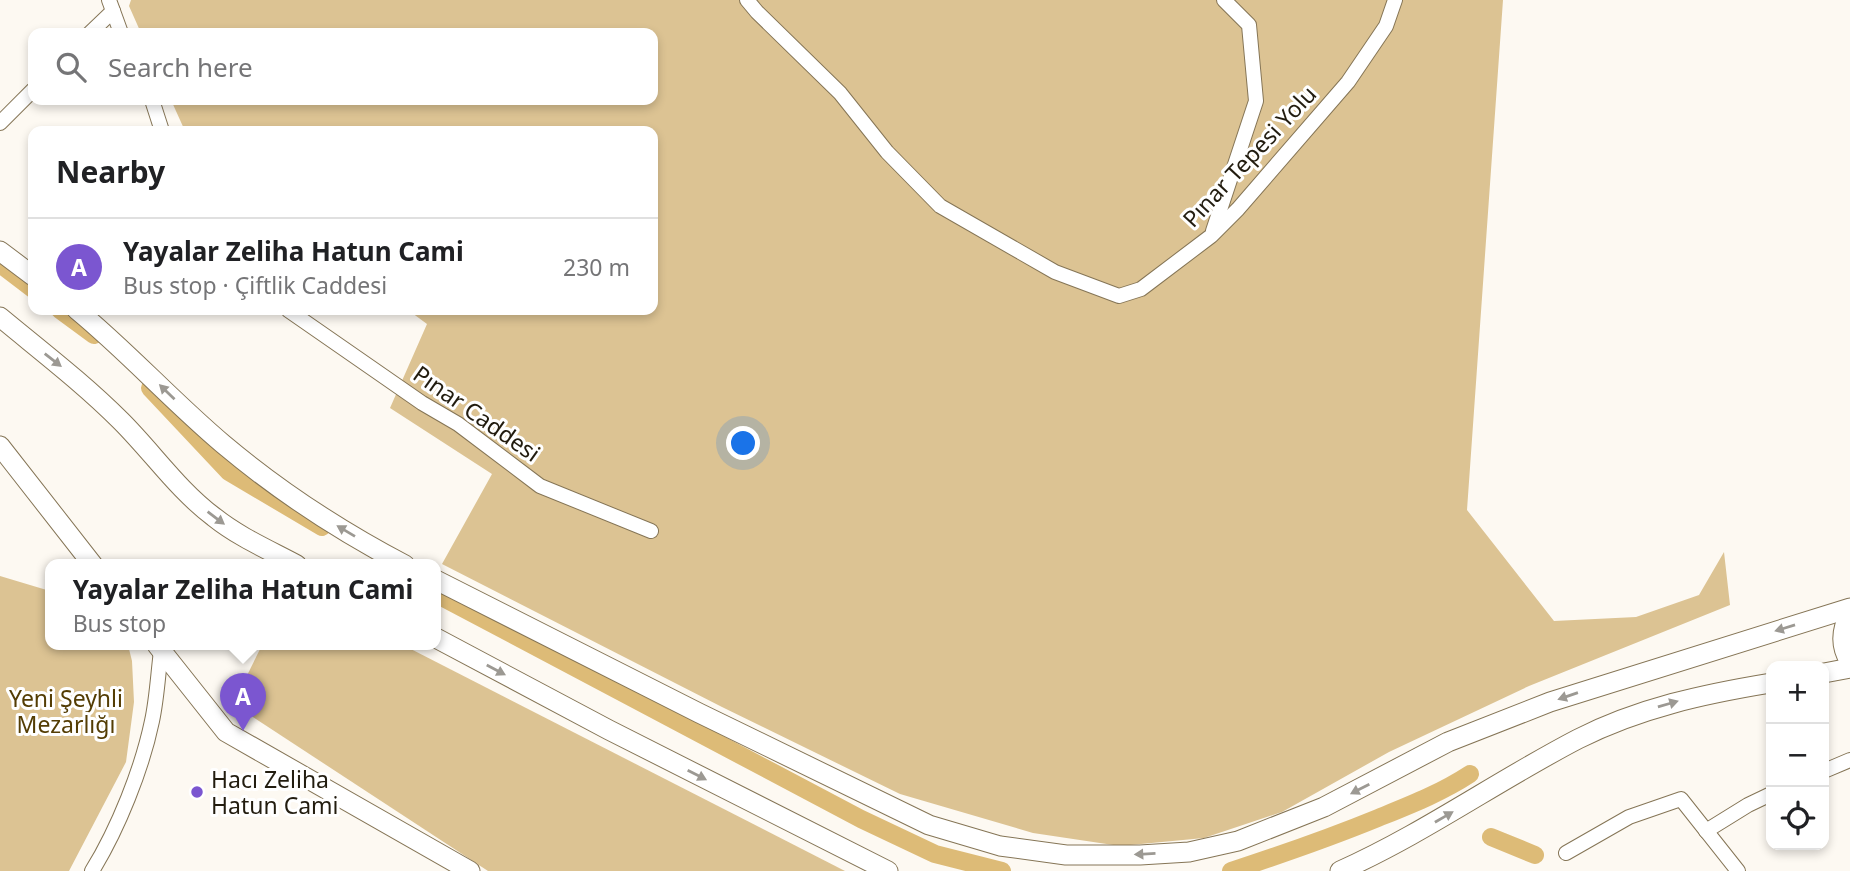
<!DOCTYPE html>
<html lang="en">
<head>
<meta charset="utf-8">
<style>
  body { margin:0; font-family:"Noto Sans",sans-serif; background:#f6f6f6; color:#202124 }
  .controls { position:absolute; right:21px; bottom:21px; display:grid; overflow:hidden; border-radius:14px; box-shadow:0 4px 10px #0003 }
  .controls button { width:63px; height:63px; display:grid; place-items:center; padding:0; border:0; border-bottom:2px solid #e0e0e0; background:#fff; color:#202124; font:35px sans-serif }
  .you { position:absolute; left:744px; top:444px; width:24px; height:24px; margin:-18px; border:5px solid #fff; border-radius:50%; background:#1a73e8; box-shadow:0 0 0 10px #1a73e833 }
  .badge { display:grid; place-items:center; width:46px; height:46px; border-radius:50%; background:#7b56d0; color:#fff; font-size:23px; font-weight:700 }
  .pin { position:absolute; translate:-50% -58px; filter:drop-shadow(0 2px 4px #0008) }
  .pin::after { content:''; position:absolute; top:37px; width:24px; height:21px; background:inherit; clip-path:polygon(0 0,100% 0,50% 100%) }
  .popup { position:absolute; left:45px; top:559px; width:396px; height:91px; box-sizing:border-box; display:grid; place-content:center; border-radius:14px; background:#fff; filter:drop-shadow(0 2px 5px #0005); font-size:23px; white-space:nowrap; color:#757577 }
  .popup b { font-size:26px; color:#202124 }
  .popup::after { content:''; position:absolute; left:50%; top:100%; margin-left:-14px; border:14px solid transparent; border-top-color:#fff }
  .list { margin:0; padding:0; list-style:none }
  h2 { display:flex; justify-content:space-between; align-items:center; height:91px; margin:0; padding:0 28px; font-size:30px }
  h2 small { font-size:23px; font-weight:400; color:#757577 }
  .list li { display:grid; grid-template-columns:46px 1fr auto; gap:21px; align-items:center; box-sizing:border-box; height:98px; padding:0 28px; border-top:2px solid #e0e0e0 }
  .list b { display:block; font-size:26px; white-space:nowrap }
  .list p { margin:0; font-size:23px; white-space:nowrap; color:#757577 }
  .list em { font-size:23px; font-style:normal; color:#757577 }
  .icon { flex:none; width:38px; height:38px; fill:none; stroke:currentColor; stroke-width:2; stroke-linecap:round; stroke-linejoin:round }
  .map { position:relative; flex:none; width:1850px; height:871px; overflow:hidden }
  .search { position:absolute; background:#fff; box-shadow:0 4px 10px #0003; left:28px; top:28px; width:630px; height:77px; display:flex; align-items:center; gap:18px; box-sizing:border-box; padding:0 24px; border-radius:14px; color:#757577; font-size:26px }
  .panel { position:absolute; background:#fff; box-shadow:0 4px 10px #0003; left:28px; top:126px; width:630px; height:189px; border-radius:14px }
  .map>svg:first-child { display:block }
</style>
</head>
<body>
<div class="map">
<svg width="1850" height="871" viewBox="0 0 1850 871">
  <rect width="100%" height="100%" fill="#fdf9f2"/>
  <!-- green -->
  <g fill="#dcc393">
    <polygon points="131,0 1503,0 1467,510 1554,621 1636,617 1699,595 1724,552 1730,605 1529,686 1389,752 1282,812 1204,838 1120,846 1033,833 900,794 722,707 442,564 492,474 390,408 427,324 408,310 653,310 653,131 185,131 171,100 653,100 653,33 141,33 129,6"/>
    <polygon points="0,576 50,591 51,645 128,645 132,661 134,702 126,762 69,871 0,871"/>
    <polygon points="262,645 403,645 845,871 488,871 233,704"/>
  </g>
  <g fill="none" stroke-linecap="round" stroke-linejoin="round">
    <!-- canal -->
    <g stroke="#db7" stroke-width="18">
      <polyline points="0,264 33,289"/>
      <polyline points="60,310 94,335"/>
      <polyline points="150,388 229,472 322,527"/>
      <polyline points="436,594 861,819 935,854 1002,871"/>
      <polyline points="1491,837 1535,855"/>
      <path d="M1231,871C1280,855 1329,838 1378,818C1410,805 1441,793 1470,774"/>
    </g>
    <!-- minor casing -->
    <g stroke="#857556" stroke-width="16">
      <g id="minor">
        <polyline points="109,0 121,33"/>
        <polyline points="747,0 757,12 840,93 887,152 940,206 1055,272 1119,296 1141,289 1211,236 1238,209 1348,82 1386,26 1395,0"/>
        <polyline points="90,33 113,11"/>
        <polyline points="152,100 162,131"/>
        <polyline points="0,123 33,90"/>
        <polyline points="1213,231 1256,101 1249,25 1224,0"/>
        <polyline points="288,310 422,403 458,424 540,486 651,531"/>
        <polyline points="1824,771 1850,760"/>
        <polyline points="1706,831 1748,805 1771,794"/>
        <polyline points="1566,853 1629,817 1681,799 1738,871"/>
        <path d="M92,871C118,829 142,769 152,721C157,698 158,674 161,651"/>
      </g>
    </g>
    <!-- tertiary casing -->
    <g stroke="#857556" stroke-width="21">
      <g id="tertiary">
        <polyline points="0,251 33,276"/>
        <path d="M77,310C128,352 172,401 223,444C279,491 340,531 405,565"/>
        <path d="M0,317C41,351 83,383 121,421C153,453 178,490 214,517C239,537 269,550 297,565"/>
        <polyline points="0,446 93,565"/>
        <polyline points="436,580 699,713 929,825 1000,846 1066,855 1140,855 1189,852 1238,841 1324,807 1448,742 1550,702 1850,608"/>
        <path d="M1850,614C1841,630 1840,646 1850,662"/>
        <polyline points="436,638 609,730 888,871"/>
        <polyline points="157,645 226,732 470,871"/>
        <polyline points="1824,673 1850,668"/>
        <path d="M1340,871C1423,834 1497,781 1578,739C1639,708 1704,694 1771,683"/>
      </g>
    </g>
    <!-- minor -->
    <use href="#minor" stroke="#fff" stroke-width="14"/>
    <!-- tertiary -->
    <use href="#tertiary" stroke="#fff" stroke-width="19"/>
  </g>
  <!-- one-way arrows -->
  <defs><path id="oneway-solid" d="M-6-.8H1V-3.2L6.5 0L1 3.2V.8H-6Z" transform="scale(1.75)"/></defs>
  <g fill="#9c9993">
    <use href="#oneway-solid" transform="translate(53 360) rotate(38)"/>
    <use href="#oneway-solid" transform="translate(167 392) rotate(-136)"/>
    <use href="#oneway-solid" transform="translate(216 518) rotate(37)"/>
    <use href="#oneway-solid" transform="translate(346 531) rotate(-149)"/>
    <use href="#oneway-solid" transform="translate(1785 628) rotate(163)"/>
    <use href="#oneway-solid" transform="translate(496 670) rotate(28)"/>
    <use href="#oneway-solid" transform="translate(1568 696) rotate(161)"/>
    <use href="#oneway-solid" transform="translate(1668 704) rotate(-16)"/>
    <use href="#oneway-solid" transform="translate(697 775) rotate(27)"/>
    <use href="#oneway-solid" transform="translate(1360 789) rotate(153)"/>
    <use href="#oneway-solid" transform="translate(1444 817) rotate(-30)"/>
    <use href="#oneway-solid" transform="translate(1145 854) rotate(177)"/>
  </g>
  <!-- markers -->
  <circle fill="#7b56d0" stroke="#fff" stroke-width="2.5" cx="197" cy="792" r="7"/>
  <g text-anchor="middle" dominant-baseline="central" stroke-width="6" stroke-linejoin="round" paint-order="stroke">
    <!-- street labels -->
    <g font-size="23" fill="#221c0f" stroke="#fff">
      <text transform="translate(1249 156) rotate(-47)">Pınar Tepesi Yolu</text>
      <text transform="translate(477 413) rotate(35)">Pınar Caddesi</text>
    </g>
    <!-- park labels -->
    <g font-size="23" fill="#543d04" stroke="#fff">
      <text x="66" y="698">Yeni Şeyhli<tspan x="66" dy="26">Mezarlığı</tspan></text>
    </g>
    <!-- poi labels -->
    <g font-size="23" fill="#221c0f" stroke="#fff" text-anchor="start">
      <text x="211" y="779">Hacı Zeliha<tspan x="211" dy="26">Hatun Cami</tspan></text>
    </g>
  </g>
</svg>
<div class="controls">
<button>+</button>
<button>−</button>
<button><svg class="icon" aria-label="locate" viewBox="0 0 24 24"><circle cx="12" cy="12" r="6"/><path d="M12 2v4M12 18v4M2 12h4M18 12h4"/></svg></button>
</div>
<div class="you"></div>
<div class="pin badge" style="left:243px;top:731px">A</div>
<div class="popup"><b>Yayalar Zeliha Hatun Cami</b>Bus stop</div>
<div class="search"><svg class="icon" aria-label="search" viewBox="0 0 24 24"><circle cx="10" cy="10" r="6"/><path d="M15 15l6 6"/></svg>Search here</div>
<section class="panel">
<h2>Nearby<small></small></h2>
<ul class="list">
<li><span class="badge">A</span><div><b>Yayalar Zeliha Hatun Cami</b><p>Bus stop · Çiftlik Caddesi</p></div><em>230 m</em></li>
</ul>
</section>
</div>
</body>
</html>
